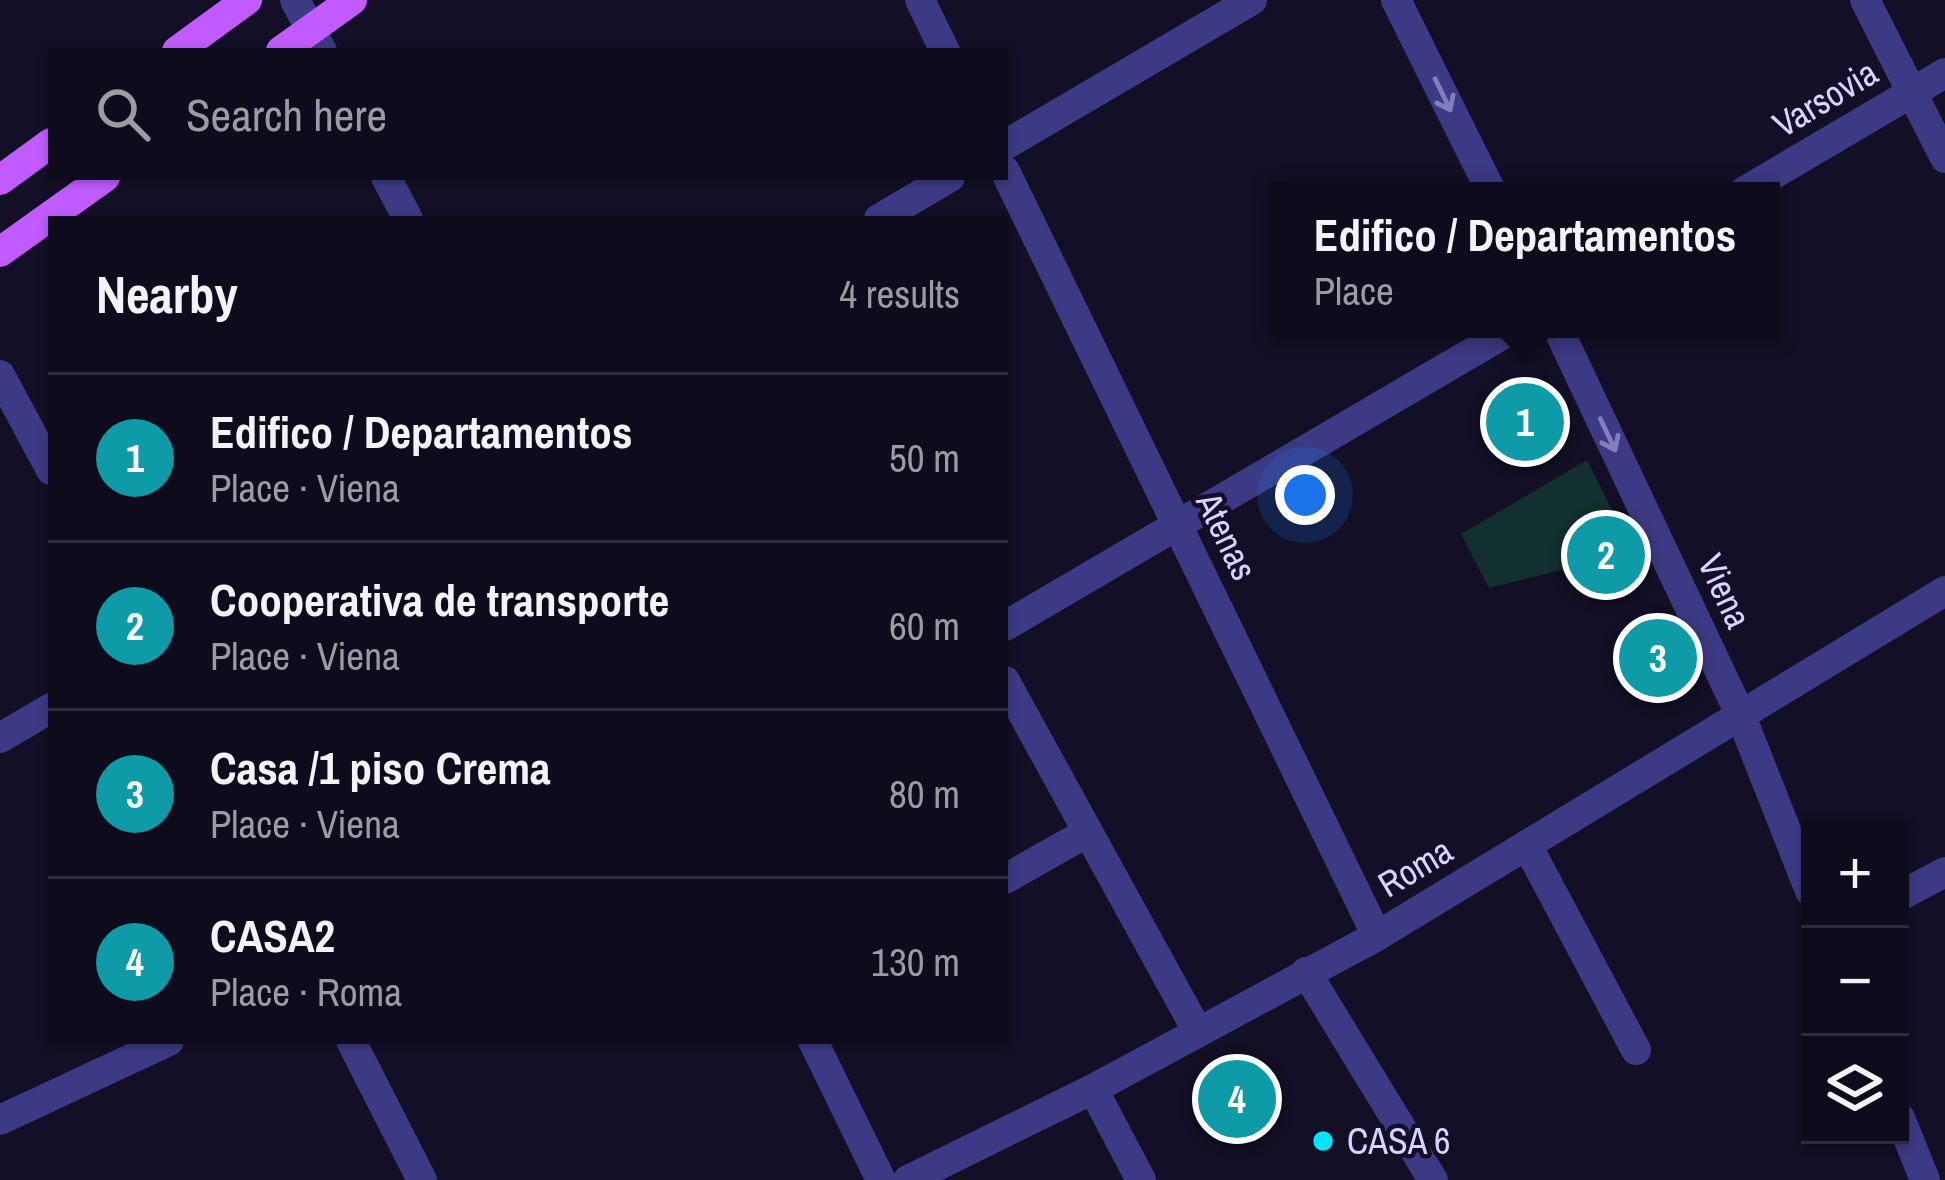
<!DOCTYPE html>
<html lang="en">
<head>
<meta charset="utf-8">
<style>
  body { margin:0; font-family:"Archivo Narrow",sans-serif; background:#1c1929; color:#f1f3f6 }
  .controls { position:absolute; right:36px; bottom:36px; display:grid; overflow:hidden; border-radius:0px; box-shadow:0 3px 9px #0004 }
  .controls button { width:108px; height:108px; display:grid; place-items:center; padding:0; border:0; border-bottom:3px solid #2e2b3b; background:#0e0b1c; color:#f1f3f6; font:60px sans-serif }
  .you { position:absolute; left:1305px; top:495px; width:42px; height:42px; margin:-30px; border:9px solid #fff; border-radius:50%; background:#1a73e8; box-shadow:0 0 0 18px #1a73e833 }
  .badge { display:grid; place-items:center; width:78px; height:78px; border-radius:50%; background:#00e5ff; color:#fff; font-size:39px; font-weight:700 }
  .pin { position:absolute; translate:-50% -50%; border:6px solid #fff; box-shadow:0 3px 12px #0006 }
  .popup { position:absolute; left:1270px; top:182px; width:510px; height:156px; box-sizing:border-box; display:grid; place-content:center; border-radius:0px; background:#0e0b1c; filter:drop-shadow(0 3px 9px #0005); font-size:39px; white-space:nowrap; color:#9b9ba3 }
  .popup b { font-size:45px; color:#f1f3f6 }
  .popup::after { content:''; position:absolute; left:50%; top:100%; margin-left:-24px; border:24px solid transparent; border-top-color:#0e0b1c }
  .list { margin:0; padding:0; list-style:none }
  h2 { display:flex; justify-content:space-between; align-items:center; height:156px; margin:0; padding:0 48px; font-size:51px }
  h2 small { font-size:39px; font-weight:400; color:#9b9ba3 }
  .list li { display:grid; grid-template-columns:78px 1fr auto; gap:36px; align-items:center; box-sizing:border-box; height:168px; padding:0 48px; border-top:3px solid #2e2b3b }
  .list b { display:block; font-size:45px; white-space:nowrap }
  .list p { margin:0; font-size:39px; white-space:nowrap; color:#9b9ba3 }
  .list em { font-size:39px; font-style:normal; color:#9b9ba3 }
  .icon { flex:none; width:66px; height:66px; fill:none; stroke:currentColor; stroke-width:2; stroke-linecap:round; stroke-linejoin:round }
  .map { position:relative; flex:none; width:1945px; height:1180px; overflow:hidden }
  .search { position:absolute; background:#0e0b1c; box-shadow:0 3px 9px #0004; left:48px; top:48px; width:960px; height:132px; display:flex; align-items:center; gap:30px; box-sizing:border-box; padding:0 42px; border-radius:0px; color:#9b9ba3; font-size:45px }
  .panel { position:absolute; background:#0e0b1c; box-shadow:0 3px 9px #0004; left:48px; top:216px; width:960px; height:828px; border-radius:0px }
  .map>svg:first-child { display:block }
</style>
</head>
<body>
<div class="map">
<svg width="1945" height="1180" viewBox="0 0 1945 1180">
  <rect width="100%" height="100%" fill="#130f26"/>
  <!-- green -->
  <polygon fill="#12302f" points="1587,460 1612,510 1569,541 1577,566 1489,588 1461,534"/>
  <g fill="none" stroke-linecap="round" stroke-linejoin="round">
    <!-- minor -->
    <g stroke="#3d3a85" stroke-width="30">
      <polyline points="295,0 322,51"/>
      <polyline points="920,0 945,51"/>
      <polyline points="1396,0 1491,191"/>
      <polyline points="1865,0 1945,158"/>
      <polyline points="1005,145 1252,0"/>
      <polyline points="1005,171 1377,936"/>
      <polyline points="386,177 408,219"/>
      <polyline points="1745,191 1945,73"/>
      <polyline points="879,219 950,177"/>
      <polyline points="1558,329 1741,716 1810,891"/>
      <polyline points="0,375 51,470"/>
      <polyline points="1005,626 1512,329"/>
      <polyline points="1005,681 1198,1032"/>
      <polyline points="0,738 51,708"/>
      <polyline points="1527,845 1636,1050"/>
      <polyline points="1005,879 1088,832"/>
      <polyline points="1900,896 1945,872"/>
      <polyline points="1306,972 1433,1180"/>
      <polyline points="351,1041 422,1180"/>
      <polyline points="813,1041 881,1180"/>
      <polyline points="1093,1089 1141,1180"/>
      <polyline points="1900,1118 1925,1180"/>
      <polyline points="0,1120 169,1041"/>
      <polyline points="908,1180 1093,1089 1377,936 1945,591"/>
    </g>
    <!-- major -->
    <g stroke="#c25bff" stroke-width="30">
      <polyline points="177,51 247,0"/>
      <polyline points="281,51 352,0"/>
      <polyline points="0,180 51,143"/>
      <polyline points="0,252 105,177"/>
    </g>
  </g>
  <!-- one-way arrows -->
  <defs><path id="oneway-shaft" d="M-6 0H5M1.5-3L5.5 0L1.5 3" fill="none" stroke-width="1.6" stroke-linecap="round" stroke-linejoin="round" transform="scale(3)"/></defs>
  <g stroke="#837fbc">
    <use href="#oneway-shaft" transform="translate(1443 95) rotate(64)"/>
    <use href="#oneway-shaft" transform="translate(1608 435) rotate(65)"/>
  </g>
  <!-- markers -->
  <circle fill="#00e5ff" stroke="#130f26" stroke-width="4.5" cx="1323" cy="1141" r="12"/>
  <g text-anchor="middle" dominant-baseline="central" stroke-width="9" stroke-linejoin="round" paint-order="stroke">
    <!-- street labels -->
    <g font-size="36" fill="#d9d4ff" stroke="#130f26">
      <text transform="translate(1825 98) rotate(-31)">Varsovia</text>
      <text transform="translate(1227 536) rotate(64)">Atenas</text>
      <text transform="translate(1725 591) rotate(65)">Viena</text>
      <text transform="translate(1415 867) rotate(-31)">Roma</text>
    </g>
    <!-- poi labels -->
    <g font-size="36" fill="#d9d4ff" stroke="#130f26" text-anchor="start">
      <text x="1347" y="1141">CASA 6</text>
    </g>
  </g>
</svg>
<div class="controls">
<button>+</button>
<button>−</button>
<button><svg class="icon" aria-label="layers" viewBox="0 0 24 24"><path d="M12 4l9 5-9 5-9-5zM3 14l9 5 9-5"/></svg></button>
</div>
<div class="you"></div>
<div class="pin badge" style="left:1525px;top:422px;background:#0f9aa8">1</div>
<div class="popup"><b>Edifico / Departamentos</b>Place</div>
<div class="pin badge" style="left:1606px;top:555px;background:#0f9aa8">2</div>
<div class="pin badge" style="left:1658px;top:658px;background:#0f9aa8">3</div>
<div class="pin badge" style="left:1237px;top:1099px;background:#0f9aa8">4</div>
<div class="search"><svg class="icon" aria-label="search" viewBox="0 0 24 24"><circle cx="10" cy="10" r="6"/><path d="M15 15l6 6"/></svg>Search here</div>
<section class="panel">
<h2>Nearby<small>4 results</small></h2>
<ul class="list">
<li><span class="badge" style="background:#0f9aa8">1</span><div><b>Edifico / Departamentos</b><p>Place · Viena</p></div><em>50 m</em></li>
<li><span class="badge" style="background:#0f9aa8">2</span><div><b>Cooperativa de transporte</b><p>Place · Viena</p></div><em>60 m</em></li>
<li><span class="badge" style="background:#0f9aa8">3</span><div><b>Casa /1 piso Crema</b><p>Place · Viena</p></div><em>80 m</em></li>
<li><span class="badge" style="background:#0f9aa8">4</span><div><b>CASA2</b><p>Place · Roma</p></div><em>130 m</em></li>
</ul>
</section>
</div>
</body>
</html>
